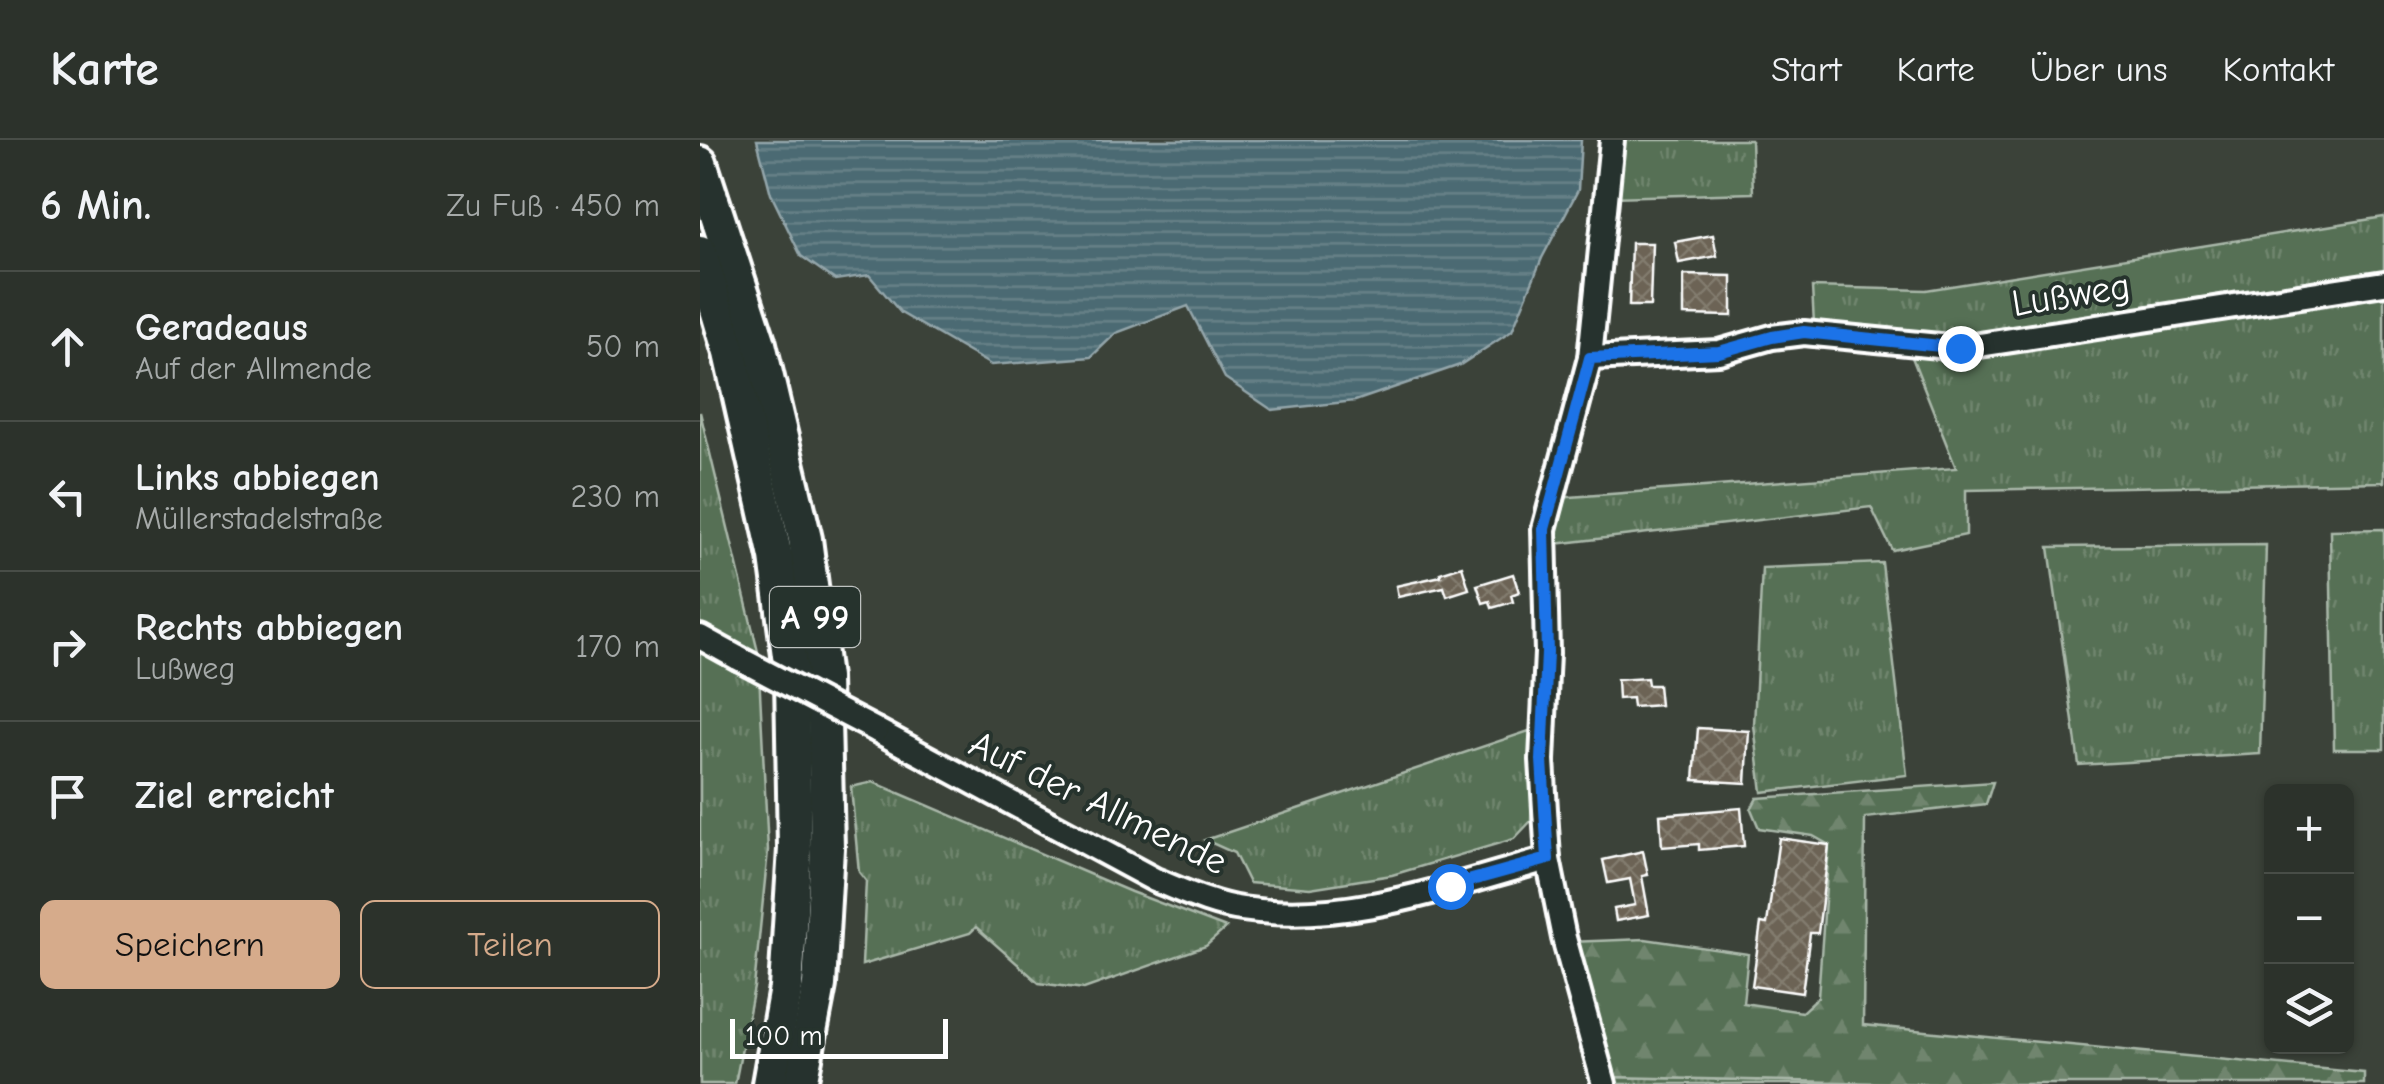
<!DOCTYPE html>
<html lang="de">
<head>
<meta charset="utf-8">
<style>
  body { margin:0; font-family:"Comic Neue",sans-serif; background:#343a33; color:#f1f3f6 }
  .controls { position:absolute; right:30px; bottom:30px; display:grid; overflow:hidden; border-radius:15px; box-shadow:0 2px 8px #0004 }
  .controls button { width:90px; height:90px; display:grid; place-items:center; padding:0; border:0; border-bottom:2px solid #484d47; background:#2c322b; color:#f1f3f6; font:50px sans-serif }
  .scale { position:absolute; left:30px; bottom:25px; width:218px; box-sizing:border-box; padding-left:10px; border:5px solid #fff; border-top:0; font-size:28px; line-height:35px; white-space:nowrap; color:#fff; -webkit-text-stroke:8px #26332d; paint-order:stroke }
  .stop { position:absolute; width:30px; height:30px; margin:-22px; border:8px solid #1a73e8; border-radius:50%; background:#fff }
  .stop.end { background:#1a73e8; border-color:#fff; box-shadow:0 2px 10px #0008 }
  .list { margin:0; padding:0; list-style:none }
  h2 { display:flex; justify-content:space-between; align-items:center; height:130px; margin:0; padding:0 40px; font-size:42px }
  h2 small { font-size:32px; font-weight:400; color:#a6aaa9 }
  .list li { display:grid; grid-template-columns:65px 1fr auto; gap:30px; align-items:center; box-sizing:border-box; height:150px; padding:0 40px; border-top:2px solid #484d47 }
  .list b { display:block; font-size:38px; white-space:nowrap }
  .list p { margin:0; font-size:32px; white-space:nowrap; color:#a6aaa9 }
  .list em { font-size:32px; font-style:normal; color:#a6aaa9 }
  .actions { display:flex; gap:20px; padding:30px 40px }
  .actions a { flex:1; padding:22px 0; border:2px solid #d6ab8b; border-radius:15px; text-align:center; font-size:35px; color:#d6ab8b }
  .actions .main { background:#d6ab8b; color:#111 }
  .icon { flex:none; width:55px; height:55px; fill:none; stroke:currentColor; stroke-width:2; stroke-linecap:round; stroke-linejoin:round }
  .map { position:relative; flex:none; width:1684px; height:944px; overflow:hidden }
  header { display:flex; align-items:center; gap:60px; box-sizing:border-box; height:140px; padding:0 50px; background:#2c322b; border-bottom:2px solid #484d47 }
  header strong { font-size:48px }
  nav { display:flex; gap:55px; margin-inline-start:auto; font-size:35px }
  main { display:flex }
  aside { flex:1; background:#2c322b }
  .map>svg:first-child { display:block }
</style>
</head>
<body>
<header>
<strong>Karte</strong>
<nav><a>Start</a><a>Karte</a><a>Über uns</a><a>Kontakt</a></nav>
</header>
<main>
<aside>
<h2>6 Min.<small>Zu Fuß · 450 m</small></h2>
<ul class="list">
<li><svg class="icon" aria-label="ahead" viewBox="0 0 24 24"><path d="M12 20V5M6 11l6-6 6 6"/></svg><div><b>Geradeaus</b><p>Auf der Allmende</p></div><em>50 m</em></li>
<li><svg class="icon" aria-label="left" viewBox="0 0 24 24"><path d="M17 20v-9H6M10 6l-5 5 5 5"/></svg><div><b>Links abbiegen</b><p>Müllerstadelstraße</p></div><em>230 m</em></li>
<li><svg class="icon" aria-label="right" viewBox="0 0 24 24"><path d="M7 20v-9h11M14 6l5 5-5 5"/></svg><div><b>Rechts abbiegen</b><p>Lußweg</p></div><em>170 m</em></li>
<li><svg class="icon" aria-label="arrive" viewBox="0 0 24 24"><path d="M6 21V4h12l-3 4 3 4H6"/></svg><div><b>Ziel erreicht</b></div></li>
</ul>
<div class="actions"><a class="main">Speichern</a><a>Teilen</a></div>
</aside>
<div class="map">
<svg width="1684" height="944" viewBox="0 0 1684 944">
  <defs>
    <pattern id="grass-tufts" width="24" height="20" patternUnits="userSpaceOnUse" patternTransform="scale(2.5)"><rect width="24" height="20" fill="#567055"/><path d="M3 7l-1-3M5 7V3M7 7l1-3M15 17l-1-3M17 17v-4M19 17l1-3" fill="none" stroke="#6f856e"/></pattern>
    <pattern id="forest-firs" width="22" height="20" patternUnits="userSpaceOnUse" patternTransform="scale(2.5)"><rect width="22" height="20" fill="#567055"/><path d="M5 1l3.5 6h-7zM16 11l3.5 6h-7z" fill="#6f856e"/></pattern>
    <pattern id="water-rules" width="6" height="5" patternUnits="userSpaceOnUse" patternTransform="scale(2.5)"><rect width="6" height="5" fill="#4c6b73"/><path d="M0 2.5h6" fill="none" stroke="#678188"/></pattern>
    <pattern id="building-cross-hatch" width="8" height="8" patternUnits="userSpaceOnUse" patternTransform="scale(2.5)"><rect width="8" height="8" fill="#6c6455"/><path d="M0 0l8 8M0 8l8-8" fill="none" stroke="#827b6e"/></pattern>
  </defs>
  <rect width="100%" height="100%" fill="#3b4239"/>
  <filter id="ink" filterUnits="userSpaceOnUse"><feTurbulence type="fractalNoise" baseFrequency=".01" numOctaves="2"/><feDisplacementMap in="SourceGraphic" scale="20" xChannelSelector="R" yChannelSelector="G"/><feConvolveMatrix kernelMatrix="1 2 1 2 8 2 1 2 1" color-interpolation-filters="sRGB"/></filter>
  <g filter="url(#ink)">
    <!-- grass -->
    <g fill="url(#grass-tufts)" stroke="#aab8aa" stroke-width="2.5">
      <polygon points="917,0 1051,0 1053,53 911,57"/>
      <polygon points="1684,77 1684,139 1237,202 1114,184 1112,147 1226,150"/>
      <polygon points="1684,152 1684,342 1266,350 1266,395 1192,410 1171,367 846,405 857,358 1256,328 1208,207"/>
      <polygon points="0,272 58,512 68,711 54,847 35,944 0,944"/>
      <polygon points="1684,389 1684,609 1634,609 1630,390"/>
      <polygon points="1566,405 1560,614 1379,625 1349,407"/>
      <polygon points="1182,423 1207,635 1062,652 1054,585 1062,428"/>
      <polygon points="835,589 831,681 814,699 692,735 610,748 549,743 534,713 505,700"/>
      <polygon points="173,642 431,752 526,788 506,806 384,849 339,843 276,787 270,793 162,825 166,741 159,732 151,647"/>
      <polygon points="912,937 1231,944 914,944"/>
    </g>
    <!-- forest -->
    <polygon fill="url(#forest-firs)" stroke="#aab8aa" stroke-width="2.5" points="1293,642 1286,664 1165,678 1163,885 1664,933 1664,944 1231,944 912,937 870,802 945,799 1048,814 1043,863 1102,872 1118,857 1129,705 1113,696 1059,688 1051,669 1057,658"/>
    <!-- water -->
    <polygon fill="url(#water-rules)" stroke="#94a6ab" stroke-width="2.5" points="57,0 881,0 878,50 842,118 812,191 760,225 655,261 572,270 525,238 488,166 416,193 391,217 291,225 201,173 169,135 135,140 101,116 71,54"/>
    <!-- building -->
    <g fill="url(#building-cross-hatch)" stroke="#fff" stroke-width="2.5">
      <polygon points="1013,95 1017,116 979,123 975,102"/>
      <polygon points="931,103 952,103 950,166 929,166"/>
      <polygon points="984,135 1032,136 1032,176 984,175"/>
      <polygon points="762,426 769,449 747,456 744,447 698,457 696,446 741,436 740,433"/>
      <polygon points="813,434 819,452 811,455 813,462 792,468 790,461 783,463 777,445"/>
      <polygon points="947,538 948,545 958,545 960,565 933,567 932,558 918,559 917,540"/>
      <polygon points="998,588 1049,591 1046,643 994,640"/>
      <polygon points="1041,668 1044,706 999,710 999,704 962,707 960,675"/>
      <polygon points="1079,698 1129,705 1118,793 1110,793 1102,853 1052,846 1061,783 1067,784"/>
      <polygon points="943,711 948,735 942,736 949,775 916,781 914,769 935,765 930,739 908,743 903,720"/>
    </g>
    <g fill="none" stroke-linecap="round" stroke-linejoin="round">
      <!-- minor casing -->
      <g stroke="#fff" stroke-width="30">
        <g id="minor">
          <polyline points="890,218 1019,212 1072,197 1104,193 1260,208 1684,143"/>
          <polyline points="0,497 38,518"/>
          <path d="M176,590L455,740C483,751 512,765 542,769C647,785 749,746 848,719"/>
          <polyline points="904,944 864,798 848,719 842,620 847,513 844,389 890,218 912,0"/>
        </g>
      </g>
      <!-- highway casing -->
      <g stroke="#fff" stroke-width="40">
        <g id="highway">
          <polyline points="0,23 59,204 105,399 123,538 127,708 119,845 100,944"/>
          <polyline points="0,112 30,213 76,417 92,538 95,709 86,848 69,944"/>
        </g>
      </g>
      <!-- minor -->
      <use href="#minor" stroke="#26332d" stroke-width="22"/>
      <!-- highway -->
      <use href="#highway" stroke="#26332d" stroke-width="32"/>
      <!-- minor-bridge casing -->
      <g stroke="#fff" stroke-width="30" stroke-linecap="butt">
        <polyline id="minor-bridge" points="38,518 176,590"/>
      </g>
      <!-- minor-bridge -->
      <use href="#minor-bridge" stroke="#26332d" stroke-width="22"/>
    </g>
  </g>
  <g fill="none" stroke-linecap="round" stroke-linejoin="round" filter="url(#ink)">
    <!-- route -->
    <polyline stroke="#1a73e8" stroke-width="12" points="750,746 848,719 842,620 847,513 844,389 890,218 1019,212 1072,197 1104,192 1260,208"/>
  </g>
  <g text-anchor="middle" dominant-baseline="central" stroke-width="8" stroke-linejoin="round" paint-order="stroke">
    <!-- shield labels -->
    <rect fill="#26332d" stroke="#bec2c0" stroke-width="2.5" x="70" y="447" width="90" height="60" rx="8"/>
    <g font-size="35" font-weight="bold" fill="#fff">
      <text x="115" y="477">A 99</text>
    </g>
    <!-- street labels -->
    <g font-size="38" fill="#fff" stroke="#26332d">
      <text transform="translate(1371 155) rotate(-9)">Lußweg</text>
      <text transform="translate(398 663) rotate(26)">Auf der Allmende</text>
    </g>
  </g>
</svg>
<div class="controls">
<button>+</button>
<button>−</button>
<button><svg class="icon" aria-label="layers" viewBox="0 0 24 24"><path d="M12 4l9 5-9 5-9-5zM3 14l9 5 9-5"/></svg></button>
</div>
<div class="scale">100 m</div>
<div class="stop" style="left:750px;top:746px"></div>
<div class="stop end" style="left:1260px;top:208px"></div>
</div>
</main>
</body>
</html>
